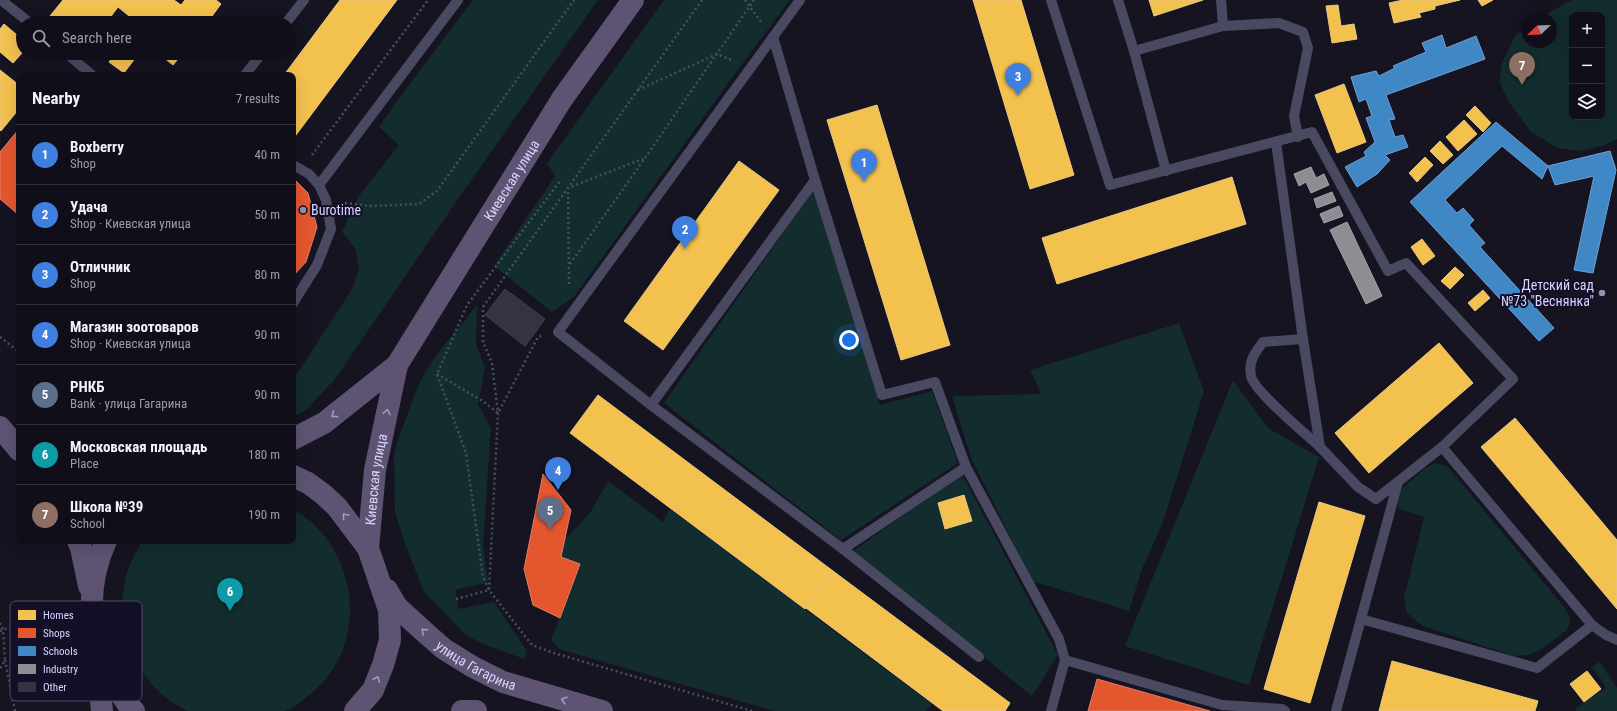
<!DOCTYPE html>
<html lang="en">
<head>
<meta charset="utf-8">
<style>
  body { margin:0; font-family:"Roboto Condensed",sans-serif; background:#191822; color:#f1f3f6 }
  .controls { position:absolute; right:12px; top:12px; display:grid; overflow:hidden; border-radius:8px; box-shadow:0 4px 16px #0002 }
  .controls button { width:36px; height:36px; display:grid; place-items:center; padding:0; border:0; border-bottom:1px solid #302f38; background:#100f19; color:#f1f3f6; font:20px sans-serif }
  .compass { position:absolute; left:1521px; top:12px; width:36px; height:36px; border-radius:50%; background:#100f19; box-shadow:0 4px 16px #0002; rotate:247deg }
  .you { position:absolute; left:849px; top:340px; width:14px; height:14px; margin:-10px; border:3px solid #fff; border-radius:50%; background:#1a73e8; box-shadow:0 0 0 6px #1a73e833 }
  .badge { display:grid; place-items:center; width:26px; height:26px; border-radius:50%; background:#9591b1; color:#fff; font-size:13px; font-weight:700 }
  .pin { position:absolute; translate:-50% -33px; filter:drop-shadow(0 1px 2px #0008) }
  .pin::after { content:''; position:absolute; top:21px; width:14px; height:12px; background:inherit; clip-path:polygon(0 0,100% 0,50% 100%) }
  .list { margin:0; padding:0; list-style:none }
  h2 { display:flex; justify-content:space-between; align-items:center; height:52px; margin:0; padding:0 16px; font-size:17px }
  h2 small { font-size:13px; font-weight:400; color:#9c9ca2 }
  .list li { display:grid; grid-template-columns:26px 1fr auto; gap:12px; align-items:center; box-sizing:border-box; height:60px; padding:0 16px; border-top:1px solid #302f38 }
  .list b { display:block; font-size:15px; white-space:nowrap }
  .list p { margin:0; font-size:13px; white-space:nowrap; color:#9c9ca2 }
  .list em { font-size:13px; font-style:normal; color:#9c9ca2 }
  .icon { flex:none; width:22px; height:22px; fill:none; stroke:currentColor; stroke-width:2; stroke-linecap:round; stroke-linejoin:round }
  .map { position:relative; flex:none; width:1617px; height:711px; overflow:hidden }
  .search { position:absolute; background:#100f19; box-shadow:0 4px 16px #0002; left:16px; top:16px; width:280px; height:44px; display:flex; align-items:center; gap:10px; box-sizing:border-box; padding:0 14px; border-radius:22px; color:#9c9ca2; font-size:15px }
  .panel { position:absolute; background:#100f19; box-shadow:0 4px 16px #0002; left:16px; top:72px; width:280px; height:472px; border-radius:8px }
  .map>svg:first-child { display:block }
</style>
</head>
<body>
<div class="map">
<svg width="1617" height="711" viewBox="0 0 1617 711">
  <rect width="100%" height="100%" fill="#161421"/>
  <!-- green -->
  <g fill="#132c2d" fill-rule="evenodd">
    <polygon points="473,0 598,0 458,199 335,379 306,410 293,417 293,374 297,374 352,289 359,269 355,248 342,232 358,197 399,145 379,127 400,97"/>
    <polygon points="664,0 790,0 734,75 574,297 552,312 494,266 555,176 547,163"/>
    <path d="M1572,0H1617V139L1605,145L1580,151L1558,148L1531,132L1508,101L1500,83L1501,65L1515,36L1527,27V42H1551V18H1539ZM1572,15H1602V117H1572Z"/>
    <polygon points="814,189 880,405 932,391 958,463 841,540 664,403"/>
    <polygon points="477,305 476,344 485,368 478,404 491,428 483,544 488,582 455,590 459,609 494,602 527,651 524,659 486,645 467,636 424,592 404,541 395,511 394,453 403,426 418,386 427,369 438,353"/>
    <polygon points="1179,323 1204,391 1163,522 1142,569 1129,611 1032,581 971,458 952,396 1041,394 1030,370"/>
    <polygon points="1233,380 1268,428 1319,457 1249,685 1125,646"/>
    <polygon points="1436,463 1448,467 1564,607 1571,619 1567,630 1539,651 1527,655 1514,656 1423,626 1407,613 1404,598 1424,517 1397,508 1401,490 1425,468"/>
    <polygon points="962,474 1058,655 1032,696 853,551"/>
    <polygon points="608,481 663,522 670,509 932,704 926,711 774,711 559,649 551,640 580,564 561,557 565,539 590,513"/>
    <path d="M293,509C357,545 371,640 315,690C306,697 296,708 285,711C278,711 268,711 261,711C236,711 212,711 188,711C139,688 114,634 125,582C127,568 134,556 141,543L143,541H293Z"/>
    <polygon points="1600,662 1617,688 1617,711 1575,711 1577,707 1606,688 1592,667"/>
  </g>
  <!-- homes -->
  <g fill="#f2c14e" stroke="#eac783">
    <polygon points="63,0 174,0 181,5 185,0 216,0 221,4 207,23 124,23 129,16 118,7 106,23 59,23 50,16"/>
    <polygon points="340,0 397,0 293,139 293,75 284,75"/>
    <polygon points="973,0 1021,0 1074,175 1030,189"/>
    <polygon points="1149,0 1203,0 1154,16"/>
    <polygon points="1403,0 1460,0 1435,6 1435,9 1419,13 1421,17 1394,23 1389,3"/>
    <polygon points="1478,0 1493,0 1482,6"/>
    <polygon points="1338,5 1341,26 1354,24 1357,39 1332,43 1326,6"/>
    <polygon points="4,24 23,40 23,52 13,63 0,52 0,29"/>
    <polygon points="116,53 139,53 124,73 109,62"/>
    <polygon points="158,53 183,53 173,65"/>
    <polygon points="0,70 19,85 19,109 1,131 0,130"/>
    <polygon points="1344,84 1366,142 1337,153 1315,95"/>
    <polygon points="877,105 950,345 901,360 827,120"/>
    <polygon points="1475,106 1491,123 1483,132 1466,115"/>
    <polygon points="1464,120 1477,134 1458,151 1446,137"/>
    <polygon points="1440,141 1453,155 1443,164 1430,151"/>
    <polygon points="1425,157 1433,165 1417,182 1409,173"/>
    <polygon points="739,161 779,190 663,350 624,321"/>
    <polygon points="1232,177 1246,224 1057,284 1042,238"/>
    <polygon points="1422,239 1435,256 1423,265 1411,247"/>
    <polygon points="1455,267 1464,275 1450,289 1441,281"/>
    <polygon points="1483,290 1490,298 1475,311 1468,303"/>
    <polygon points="1439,343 1473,383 1369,473 1335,433"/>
    <polygon points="598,395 833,571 805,609 570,433"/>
    <polygon points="1515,418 1617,540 1617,609 1481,447"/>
    <polygon points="964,495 972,521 945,529 938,503"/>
    <polygon points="1319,502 1365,516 1310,703 1264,689"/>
    <polygon points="833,571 1010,703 1005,711 943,711 806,608"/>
    <polygon points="1392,661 1538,701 1535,711 1379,711"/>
    <polygon points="1587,671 1601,689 1584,702 1570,684"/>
  </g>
  <!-- shops -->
  <g fill="#e4572e" stroke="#e17c6d">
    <polygon points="19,129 19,215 0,199 0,152"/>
    <polygon points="293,178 308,193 317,227 306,262 293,276"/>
    <polygon points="543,474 571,510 561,557 580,564 560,618 533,605 524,569"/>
    <polygon points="1097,679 1210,711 1088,711"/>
  </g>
  <!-- schools -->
  <g fill="#3f88c5" stroke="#6d9fd6">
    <polygon points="1442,35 1446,48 1476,36 1485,59 1386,95 1395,119 1389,120 1395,137 1403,135 1408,147 1385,155 1390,160 1377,174 1357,187 1345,167 1366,156 1364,152 1375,142 1366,118 1372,116 1366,99 1359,102 1351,77 1376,71 1379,76 1395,68 1393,66 1426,52 1422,43"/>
    <polygon points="1496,122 1548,166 1542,179 1502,146 1445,200 1457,213 1463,208 1474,220 1469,225 1485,243 1480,247 1554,328 1539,341 1410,202"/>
    <polygon points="1610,151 1616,170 1593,273 1574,270 1594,176 1555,185 1548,166"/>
  </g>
  <!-- industry -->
  <g fill="#8d8d92" stroke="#a4a2b3">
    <polygon points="1311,167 1316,178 1324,174 1329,185 1311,193 1306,182 1299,186 1294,174"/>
    <polygon points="1332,192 1336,201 1317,208 1314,199"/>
    <polygon points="1339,206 1343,216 1324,223 1320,214"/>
    <polygon points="1347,222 1382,296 1366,304 1330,230"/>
  </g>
  <!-- building -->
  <polygon fill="#343243" stroke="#433f54" points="505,289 545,319 525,346 485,315"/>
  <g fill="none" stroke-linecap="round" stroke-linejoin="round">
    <!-- path -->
    <g stroke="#44505f" stroke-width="2.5" stroke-dasharray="2 3" stroke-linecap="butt">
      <polyline points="702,0 483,307 483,342 492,363 498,413 489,590 532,645 554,653 752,711"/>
      <polyline points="745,0 761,22"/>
      <polyline points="638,90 717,54 734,61"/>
      <polyline points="312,155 428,0"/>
      <polyline points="345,203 370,206 419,204 437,191 574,0"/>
      <polyline points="570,264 645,158 754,0"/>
      <polyline points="569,284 568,188 645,158"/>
      <polyline points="0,337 19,352"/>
      <polyline points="437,374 481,400 498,413 538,337 541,336"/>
      <polyline points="456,599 489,590 483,577 466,453 437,374 467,305 560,181"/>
      <polyline points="0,623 3,630 5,660 0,669"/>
      <polyline points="0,631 56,608"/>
      <polyline points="5,660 15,711"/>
    </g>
    <!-- lane -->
    <g stroke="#4a4962" stroke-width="10">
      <polyline points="1,0 30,23"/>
      <polyline points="800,0 558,332 651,405 843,549 979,657"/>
      <polyline points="1051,0 1110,185 1312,132 1388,271 1406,263 1513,379 1442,447"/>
      <polyline points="1118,0 1134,51 1223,26 1279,23 1303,32 1308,48 1294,116 1298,137"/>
      <polyline points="1221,0 1223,26"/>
      <polyline points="286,23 304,0"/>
      <polyline points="773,37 815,180 882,395 935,382 966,467 1059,639 1065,660"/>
      <polyline points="1134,51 1166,171"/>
      <polyline points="66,53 92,75"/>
      <polyline points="245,75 262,53"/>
      <polyline points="1276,142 1303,339 1320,447 1358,487 1376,499 1442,447 1592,625 1606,635 1617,640"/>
      <polyline points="293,165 309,174 319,185"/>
      <polyline points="293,303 317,265 331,229 326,200 319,185 458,0"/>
      <path d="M1303,339L1263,342C1255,353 1248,361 1251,376C1253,390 1307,435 1320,447"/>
      <polyline points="651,405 815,180"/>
      <polyline points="843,549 966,467"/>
      <polyline points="1361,619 1537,668 1592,625"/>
      <polyline points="1051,711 1065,660 1222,705 1282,709 1285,711"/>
      <polyline points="1336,711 1398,482"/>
    </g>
    <!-- primary -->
    <g stroke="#5e5373" stroke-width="22">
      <polyline points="0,427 19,450"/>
      <polyline points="293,439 324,423 397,365"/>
      <polyline points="293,476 308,483 323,494 337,507 368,548 389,610 390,640 383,665 373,690 355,711"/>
      <polyline points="78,541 81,548 89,586"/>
      <path d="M106,541C84,589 88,641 116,686C121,695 127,704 134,711"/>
      <path id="s1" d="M368,548L375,470L397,365L562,99L633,0"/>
      <path id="s2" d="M387,590L397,607L429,636L444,649L473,667L503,682L602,711"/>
      <polyline points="97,659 102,711"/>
      <polyline points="462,711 476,711"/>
    </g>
  </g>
  <!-- one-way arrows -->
  <defs><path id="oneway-chevron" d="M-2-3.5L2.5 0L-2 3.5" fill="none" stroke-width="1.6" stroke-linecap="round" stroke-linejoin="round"/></defs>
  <g stroke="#a29ac0">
    <use href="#oneway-chevron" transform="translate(387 412) rotate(-78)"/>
    <use href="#oneway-chevron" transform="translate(334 415) rotate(143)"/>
    <use href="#oneway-chevron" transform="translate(345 516) rotate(-130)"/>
    <use href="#oneway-chevron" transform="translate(424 631) rotate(-138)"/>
    <use href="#oneway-chevron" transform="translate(377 679) rotate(-68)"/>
    <use href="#oneway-chevron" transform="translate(564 700) rotate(-164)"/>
  </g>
  <!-- markers -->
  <g fill="#9591b1" stroke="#130f26" stroke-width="1.5">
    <circle cx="303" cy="210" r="4"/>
    <circle cx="1602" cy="293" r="4"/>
  </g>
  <g text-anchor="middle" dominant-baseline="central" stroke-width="4" stroke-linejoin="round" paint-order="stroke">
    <!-- street labels -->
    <g font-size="14" fill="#d9d4ff" stroke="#130f26">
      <text stroke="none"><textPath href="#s1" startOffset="403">Киевская улица</textPath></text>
      <text stroke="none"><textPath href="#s1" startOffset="69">Киевская улица</textPath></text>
      <text stroke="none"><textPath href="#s2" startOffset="119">улица Гагарина</textPath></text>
    </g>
    <!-- poi labels -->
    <g font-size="14" fill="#d9d4ff" stroke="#130f26" text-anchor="start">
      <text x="311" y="210">Burotime</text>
      <text x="1594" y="285" text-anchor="end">Детский сад<tspan x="1594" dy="16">№73 "Веснянка"</tspan></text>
    </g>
  </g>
  <!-- legend -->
  <rect x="10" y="601" width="132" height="100" rx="6" fill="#130f26" stroke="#4e4a67" stroke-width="1"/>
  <rect x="18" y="610" width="18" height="10" fill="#f2c14e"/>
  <rect x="18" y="628" width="18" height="10" fill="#e4572e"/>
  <rect x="18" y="646" width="18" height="10" fill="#3f88c5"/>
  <rect x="18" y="664" width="18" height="10" fill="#8d8d92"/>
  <rect x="18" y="682" width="18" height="10" fill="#343243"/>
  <g font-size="11" fill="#d9d4ff">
    <text x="43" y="619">Homes</text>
    <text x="43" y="637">Shops</text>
    <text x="43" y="655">Schools</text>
    <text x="43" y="673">Industry</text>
    <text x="43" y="691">Other</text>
  </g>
</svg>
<div class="controls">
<button>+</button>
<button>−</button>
<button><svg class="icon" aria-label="layers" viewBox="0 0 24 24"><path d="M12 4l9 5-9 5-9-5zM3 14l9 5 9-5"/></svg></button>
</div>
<svg class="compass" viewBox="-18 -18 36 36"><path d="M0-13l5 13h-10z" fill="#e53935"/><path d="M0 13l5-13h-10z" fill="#9c9ca2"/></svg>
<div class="you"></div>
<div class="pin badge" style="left:864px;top:182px;background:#3f7fe0">1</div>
<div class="pin badge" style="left:685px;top:249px;background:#3f7fe0">2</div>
<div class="pin badge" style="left:1018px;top:96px;background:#3f7fe0">3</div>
<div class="pin badge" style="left:558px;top:490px;background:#3f7fe0">4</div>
<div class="pin badge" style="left:550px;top:530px;background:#5c6f8a">5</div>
<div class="pin badge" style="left:230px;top:611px;background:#0f9aa8">6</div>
<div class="pin badge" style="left:1522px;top:85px;background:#8d6e63">7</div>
<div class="search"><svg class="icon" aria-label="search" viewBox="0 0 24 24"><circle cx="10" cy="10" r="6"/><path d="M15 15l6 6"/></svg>Search here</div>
<section class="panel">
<h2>Nearby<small>7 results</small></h2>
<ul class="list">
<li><span class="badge" style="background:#3f7fe0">1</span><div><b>Boxberry</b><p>Shop</p></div><em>40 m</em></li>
<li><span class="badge" style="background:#3f7fe0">2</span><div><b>Удача</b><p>Shop · Киевская улица</p></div><em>50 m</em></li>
<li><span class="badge" style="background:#3f7fe0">3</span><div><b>Отличник</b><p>Shop</p></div><em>80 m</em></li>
<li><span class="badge" style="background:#3f7fe0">4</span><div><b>Магазин зоотоваров</b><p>Shop · Киевская улица</p></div><em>90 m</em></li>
<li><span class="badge" style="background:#5c6f8a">5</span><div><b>РНКБ</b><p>Bank · улица Гагарина</p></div><em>90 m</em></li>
<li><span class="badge" style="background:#0f9aa8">6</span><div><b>Московская площадь</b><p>Place</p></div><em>180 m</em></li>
<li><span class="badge" style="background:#8d6e63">7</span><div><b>Школа №39</b><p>School</p></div><em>190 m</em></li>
</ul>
</section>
</div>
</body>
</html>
